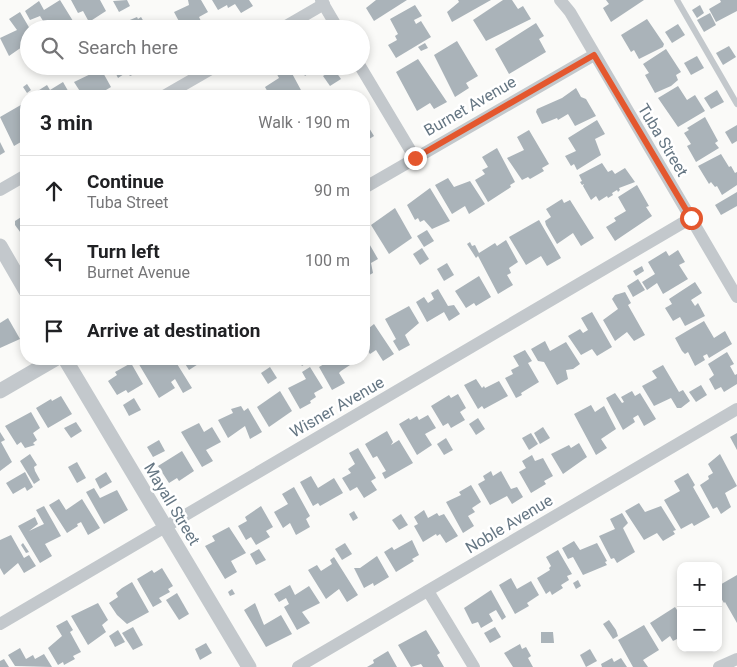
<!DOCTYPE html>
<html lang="en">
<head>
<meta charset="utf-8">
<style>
  body { margin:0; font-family:Roboto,sans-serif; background:#f2f2f2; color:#202124 }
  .controls { position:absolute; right:15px; bottom:15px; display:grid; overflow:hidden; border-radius:10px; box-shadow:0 2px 8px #0003 }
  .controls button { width:45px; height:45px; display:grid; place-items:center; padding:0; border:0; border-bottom:1px solid #e0e0e0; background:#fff; color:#202124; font:25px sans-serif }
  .stop { position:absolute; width:15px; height:15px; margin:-11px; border:4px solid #e4572e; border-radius:50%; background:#fff }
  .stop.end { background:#e4572e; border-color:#fff; box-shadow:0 1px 5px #0008 }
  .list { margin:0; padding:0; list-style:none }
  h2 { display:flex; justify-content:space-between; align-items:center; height:65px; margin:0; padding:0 20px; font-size:21px }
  h2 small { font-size:16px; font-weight:400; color:#757577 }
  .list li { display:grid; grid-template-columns:32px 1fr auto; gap:15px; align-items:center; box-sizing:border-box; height:70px; padding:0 20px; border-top:1px solid #e0e0e0 }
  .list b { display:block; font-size:19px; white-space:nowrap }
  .list p { margin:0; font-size:16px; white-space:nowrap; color:#757577 }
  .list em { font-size:16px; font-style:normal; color:#757577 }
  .icon { flex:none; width:28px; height:28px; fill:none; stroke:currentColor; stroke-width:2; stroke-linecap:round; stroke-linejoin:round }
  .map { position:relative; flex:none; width:737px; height:667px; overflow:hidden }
  .search { position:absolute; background:#fff; box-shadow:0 2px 8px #0003; left:20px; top:20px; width:350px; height:55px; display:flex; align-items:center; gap:12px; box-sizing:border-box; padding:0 18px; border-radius:28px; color:#757577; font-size:19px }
  .panel { position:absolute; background:#fff; box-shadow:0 2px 8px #0003; left:20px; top:90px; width:350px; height:275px; border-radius:20px }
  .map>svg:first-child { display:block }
</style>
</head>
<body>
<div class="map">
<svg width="737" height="667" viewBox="0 0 737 667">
  <rect width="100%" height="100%" fill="#fafaf8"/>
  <!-- building -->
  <g fill="#aab3b9">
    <polygon points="60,0 73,21 64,29 48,29 40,16 30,20 25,11 39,1 44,10"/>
    <polygon points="71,0 100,0 106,11 89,22 83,11 78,13"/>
    <polygon points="127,0 130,6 119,12 113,1"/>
    <polygon points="188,0 201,0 208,12 199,17 201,21 195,25 197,29 183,29 174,12 189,5"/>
    <polygon points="212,0 249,0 253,6 241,13 235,4 228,8 227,5 218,10"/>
    <polygon points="376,0 407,0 374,21 366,8"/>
    <polygon points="458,0 491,0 452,22 447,12 459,2"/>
    <polygon points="503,0 512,0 518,9 523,6 531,19 486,41 473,20"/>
    <polygon points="606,0 644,0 611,22 603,8 609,4"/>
    <polygon points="720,0 737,0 737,11 716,22 709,9 721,2"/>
    <polygon points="415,5 422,16 414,20 416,24 421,21 431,37 396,58 388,45 397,40 395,36 398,34 390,19"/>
    <polygon points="700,5 704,13 697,18 692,10"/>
    <polygon points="20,12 30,29 29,42 9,56 0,38 17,30 9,19"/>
    <polygon points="710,13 716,25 704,32 697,20"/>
    <polygon points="137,17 138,19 141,17 147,27 130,29 125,22"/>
    <polygon points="647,19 664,44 663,47 639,59 634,50 631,52 621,35"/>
    <polygon points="536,23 544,36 539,39 546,52 509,74 495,49"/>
    <polygon points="678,24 685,35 672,43 665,32"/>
    <polygon points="457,41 478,76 466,83 469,88 455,97 434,55"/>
    <polygon points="425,43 428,48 421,51 418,47"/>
    <polygon points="729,46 736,57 723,65 716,53"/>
    <polygon points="666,49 681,72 676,75 678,80 671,86 655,93 645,75 649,73 643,64"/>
    <polygon points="697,56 704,68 691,75 684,63"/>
    <polygon points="418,59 447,102 434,109 430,103 417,111 396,72"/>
    <polygon points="46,66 56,66 58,70 51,74"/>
    <polygon points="112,66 147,66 148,68 138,74 137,73 130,76 127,72 118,78"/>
    <polygon points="274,66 288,66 302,92 290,96 270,96 265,87 279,78 273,67"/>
    <polygon points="299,66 319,66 305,76"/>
    <polygon points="101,69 111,87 96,96 83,96 74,82"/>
    <polygon points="334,69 341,79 330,86 323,76"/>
    <polygon points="63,82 71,96 39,96 36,92 47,85 50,90"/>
    <polygon points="27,84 31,90 27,93 23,87"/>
    <polygon points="678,86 687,100 695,95 705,111 678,127 658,98"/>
    <polygon points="576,88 581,97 586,99 596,116 575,126 568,114 558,120 557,118 542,124 536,112 537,109 562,98"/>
    <polygon points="233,90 237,96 223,96"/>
    <polygon points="717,90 724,102 711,109 704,98"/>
    <polygon points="26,102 26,125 20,127 26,139 14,146 0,117"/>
    <polygon points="705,117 718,141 715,143 719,148 696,162 687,146 691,144 684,133 689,130 687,128"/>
    <polygon points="597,120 605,134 595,139 601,155 577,170 574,164 571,166 565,156 576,151 568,138"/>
    <polygon points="366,123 374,136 366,141 368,144 364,147 364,124"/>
    <polygon points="737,125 737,141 732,144 725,132"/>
    <polygon points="529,130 549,164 542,168 544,171 530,179 528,177 522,180 507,158 524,150 517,137"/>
    <polygon points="0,142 5,152 0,155"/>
    <polygon points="497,148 515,182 510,185 511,187 488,202 475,180 485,174 482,170 488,167 482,157"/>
    <polygon points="721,154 729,167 731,166 735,173 737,172 737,185 722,195 717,186 715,187 711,182 709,184 698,166"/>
    <polygon points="602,163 608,172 612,170 615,174 625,168 635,182 619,188 620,190 618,192 617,190 612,193 613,195 608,198 607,196 599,201 596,196 591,200 583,186 584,184 582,185 580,182 582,181 579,175"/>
    <polygon points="448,178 454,187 470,181 485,204 469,214 465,206 452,214 435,185"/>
    <polygon points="637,185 649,206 646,207 652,216 615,241 606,227 616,221 614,218 626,211 618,197"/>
    <polygon points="430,188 450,221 432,229 424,220 420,222 418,218 415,220 407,205"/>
    <polygon points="737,192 737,206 721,215 715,205"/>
    <polygon points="562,199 564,203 570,200 594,238 581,246 573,233 557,244 546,225 545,221 551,217 546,209"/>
    <polygon points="395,208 412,238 389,254 371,225"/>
    <polygon points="26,214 26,240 15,225 15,221"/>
    <polygon points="539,220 561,258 547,266 541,256 526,265 509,237"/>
    <polygon points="364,226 370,238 367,240 378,259 371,263 373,273 364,278"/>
    <polygon points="427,230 434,241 424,247 417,236"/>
    <polygon points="506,240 518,262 509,268 511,273 507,275 513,285 498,294 478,256 476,258 467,244 470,242 472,246 475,245 479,253 495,243 497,246"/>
    <polygon points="422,248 429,259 420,265 413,254"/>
    <polygon points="678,250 685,262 679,265 688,279 663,294 657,283 647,290 642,282 655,274 648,262 666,251 669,256"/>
    <polygon points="447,263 454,275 444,281 437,269"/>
    <polygon points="642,266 644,271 636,276 633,271"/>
    <polygon points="479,276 491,297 476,306 474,303 466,308 455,291"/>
    <polygon points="638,279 645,290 633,297 627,286"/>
    <polygon points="695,282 702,293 691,300 695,306 698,303 705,316 685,326 680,317 673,321 665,308 672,304 669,299"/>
    <polygon points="438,289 448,306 454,305 460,314 449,321 444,312 427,322 416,302 424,297 428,303 434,299 431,293"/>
    <polygon points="625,292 631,303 628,305 645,335 634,341 627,332 615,341 603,320 618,309 612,299 615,295"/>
    <polygon points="409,306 419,323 405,335 410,345 399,351 393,341 396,339 385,319"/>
    <polygon points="592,312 612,347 597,356 592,349 581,355 568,336 580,329 583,333 588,330 581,318"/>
    <polygon points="8,318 20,339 0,348 0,323"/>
    <polygon points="704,321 714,338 725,331 732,344 709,358 707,354 703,356 705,360 695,366 688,352 685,354 682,351 675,338"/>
    <polygon points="374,324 394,354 383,361 376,350 370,354 367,350 364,352 364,332"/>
    <polygon points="545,341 550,351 566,342 580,364 573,369 566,370 568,379 557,385 544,362 538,361 531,349"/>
    <polygon points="525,350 532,361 528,363 539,382 521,393 522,395 516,398 505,378 513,374 511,370 519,366 513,356"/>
    <polygon points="727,352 734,364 730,366 735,375 737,374 737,384 724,392 721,387 715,390 709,379 714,375 708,364"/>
    <polygon points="140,359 152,359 155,363 158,361 156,359 174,359 192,388 183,393 175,379 171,382 175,388 159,398 137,361"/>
    <polygon points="182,359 206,359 189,370"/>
    <polygon points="223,359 237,359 227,365"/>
    <polygon points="297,359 310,359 311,360 302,366"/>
    <polygon points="326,359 351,359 353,363 341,371 339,373 345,383 332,390 319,367 324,364 322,361"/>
    <polygon points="131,363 143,384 128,393 126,390 117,395 108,381 117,375 115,372"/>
    <polygon points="663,365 679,392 683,390 690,401 681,408 677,408 671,398 654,406 642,386 657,378 652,371"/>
    <polygon points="270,367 277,378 268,384 261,373"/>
    <polygon points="310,367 323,388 314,393 316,397 310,401 311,403 300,409 288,388 306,379 302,372"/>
    <polygon points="476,379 482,388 484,386 485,388 499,381 508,396 484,409 482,406 478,409 464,385"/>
    <polygon points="701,385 707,395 696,402 689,392"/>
    <polygon points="280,391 292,411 269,427 257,407"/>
    <polygon points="632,391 635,396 640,393 656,419 644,426 638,415 633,418 635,422 623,430 606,398 615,393 622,403 624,402 621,397"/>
    <polygon points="458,394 466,408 460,412 465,420 451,428 448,423 443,426 431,406 449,395 451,398"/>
    <polygon points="61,396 72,414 48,428 36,408 51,399 52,401"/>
    <polygon points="134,398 141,410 129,416 123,405"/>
    <polygon points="591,405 595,412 604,406 616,429 601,439 607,448 596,455 574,414"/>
    <polygon points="241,406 244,411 248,408 262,432 250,439 245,426 228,438 218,420 233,413 231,409"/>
    <polygon points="31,412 40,428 33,433 37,440 33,443 35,445 25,448 21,442 17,445 5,426"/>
    <polygon points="428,415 436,428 425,434 432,445 417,455 399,424 409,418 410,420 417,416 419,420"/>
    <polygon points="478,418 485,429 476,435 469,424"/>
    <polygon points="76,422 82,431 71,438 64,428"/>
    <polygon points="199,423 204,432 212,427 221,442 206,450 213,461 202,467 181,432"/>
    <polygon points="543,427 550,438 540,444 534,433"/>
    <polygon points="387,431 393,442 391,445 399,440 413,463 385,479 382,473 386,471 377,456 373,458 365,444"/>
    <polygon points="0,432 5,440 1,442 12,462 0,471"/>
    <polygon points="531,433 538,444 529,450 522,438"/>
    <polygon points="737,433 737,450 730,437"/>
    <polygon points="446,438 453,450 444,455 437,444"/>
    <polygon points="159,440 165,451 153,457 147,447"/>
    <polygon points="579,443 587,457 563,474 551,454 569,445 571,448"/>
    <polygon points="358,448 376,478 371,481 377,490 364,498 357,487 350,491 342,478 351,473 348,469 355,464 349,453"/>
    <polygon points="182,451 194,471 179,481 177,478 169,483 158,466"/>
    <polygon points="30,454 37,465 34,467 35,471 40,480 34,484 20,461"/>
    <polygon points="720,454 737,486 725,493 731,507 721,514 717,507 713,509 700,485 709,479 708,476 713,473 708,464"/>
    <polygon points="532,455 535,461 543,458 553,476 544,481 546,484 531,493 519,472 526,468 522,461"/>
    <polygon points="77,462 86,478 77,483 68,467"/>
    <polygon points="491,471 493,476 501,471 511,489 517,487 523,497 512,504 507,496 490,505 478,484 485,480 483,476"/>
    <polygon points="25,472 33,487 27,491 25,487 13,494 6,483"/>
    <polygon points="106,472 112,482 100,489 95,479"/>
    <polygon points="688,473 695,485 693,487 710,517 694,526 692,523 681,529 664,500 680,491 674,481"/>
    <polygon points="311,476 318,488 334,478 343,493 320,506 318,503 313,506 300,482"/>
    <polygon points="471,485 481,502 472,508 475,512 468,516 474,526 463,533 446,502 461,495 459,492"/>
    <polygon points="294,487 310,516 306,519 310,527 296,535 290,523 283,528 274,512 288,504 282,494"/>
    <polygon points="94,488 100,498 117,490 128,510 104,524 86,492"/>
    <polygon points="59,499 66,510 82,499 100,528 88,535 81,522 77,524 78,526 67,533 49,505"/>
    <polygon points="639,503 645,512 661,506 676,530 673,531 675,534 663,541 657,533 644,540 625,511"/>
    <polygon points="44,506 61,536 45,544 52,556 40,563 18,526 35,517 38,524 29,531 44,524 36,510"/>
    <polygon points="261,506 273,527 266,531 270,537 256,545 251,537 246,540 238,526 247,521 245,517"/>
    <polygon points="424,510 428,518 437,513 439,516 444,514 458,536 446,543 440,534 437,536 436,534 423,542 414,526 418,524 414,517"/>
    <polygon points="354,511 358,518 353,521 349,514"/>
    <polygon points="622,513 628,523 623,528 635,552 617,563 614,558 611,559 599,536 615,529 610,519"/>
    <polygon points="401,514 408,525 399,530 392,520"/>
    <polygon points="229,527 246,553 231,561 237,572 225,579 205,546 215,541 212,536"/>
    <polygon points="11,535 24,558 29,555 36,566 24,573 18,563 4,575 0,568 0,540"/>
    <polygon points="412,540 419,555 412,559 414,561 396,572 384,552 392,547 394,550"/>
    <polygon points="574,541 580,550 597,543 607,561 605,562 607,565 583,575 573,557 568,559 562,548"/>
    <polygon points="23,543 29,552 26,553 21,545"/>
    <polygon points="345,543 352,554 342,560 335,549"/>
    <polygon points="259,549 266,560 256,565 250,554"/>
    <polygon points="558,550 572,574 567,576 569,580 561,585 563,588 552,595 550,591 546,594 537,578 550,570 549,568 551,566 546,557"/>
    <polygon points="377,556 389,577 374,586 373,583 364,588 354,568 360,568"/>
    <polygon points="334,557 358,595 347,602 339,589 326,599 308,570 317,565 321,571 332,564 330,560"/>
    <polygon points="162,568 173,586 168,589 170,592 159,598 162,602 153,607 137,579 152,570 154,573"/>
    <polygon points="737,575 737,623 725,602 724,603 721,598 722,597 718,590 718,586"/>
    <polygon points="511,578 517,589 531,581 539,595 527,603 529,606 515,614 499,585"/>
    <polygon points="578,580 581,586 576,589 573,583"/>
    <polygon points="132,582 149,612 127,624 117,615 109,603 118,597 116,593 122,588"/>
    <polygon points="290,585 295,595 309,586 320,603 302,612 310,623 297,630 284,607 289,604 286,598 279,602 274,594"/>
    <polygon points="232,589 235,594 230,596 228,592"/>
    <polygon points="491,590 506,617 502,620 496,610 489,614 493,621 481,628 478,622 472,624 464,608"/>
    <polygon points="177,593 189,614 179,620 166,600"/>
    <polygon points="98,603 108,620 102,625 106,632 88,645 71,616"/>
    <polygon points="255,603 264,625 281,615 292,634 266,647 244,610"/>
    <polygon points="675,607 681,616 681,637 673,641 670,636 662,642 650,623"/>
    <polygon points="67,620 73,630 70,632 81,652 73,656 75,659 64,665 63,662 58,665 48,648 62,636 56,626"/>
    <polygon points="609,620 616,630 618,636 613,639 603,624"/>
    <polygon points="644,625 659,650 643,660 648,667 633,667 618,640"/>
    <polygon points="133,627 143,645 133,650 122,633"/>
    <polygon points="495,627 501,637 490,643 484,633"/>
    <polygon points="118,630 125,642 115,647 109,636"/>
    <polygon points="426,630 440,653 437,655 444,667 423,667 421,664 411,667 398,645"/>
    <polygon points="541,632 553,632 554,643 541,643"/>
    <polygon points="206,643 212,653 200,660 195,649"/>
    <polygon points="520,644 522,649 526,647 531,656 528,658 533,667 513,667 504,653"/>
    <polygon points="20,648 26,659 33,655 35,659 44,654 52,667 15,666 8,655"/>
    <polygon points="590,649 597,661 586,667 580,655"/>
    <polygon points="388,651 397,667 367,667 374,663 373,660"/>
    <polygon points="612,658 614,662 621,658 627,667 602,667 601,664"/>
    <polygon points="4,659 9,667 0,667 0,661"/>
  </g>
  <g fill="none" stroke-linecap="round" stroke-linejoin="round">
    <!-- service -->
    <polyline stroke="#c3c8cc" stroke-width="6" points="677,0 737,104"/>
    <!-- minor -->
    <g stroke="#c3c8cc" stroke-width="12">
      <polyline points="321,0 338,29"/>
      <polyline points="560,0 570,12 737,297"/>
      <polyline points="281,29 324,4"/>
      <polyline points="360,66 415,158"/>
      <polyline points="164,96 216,66"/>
      <polyline points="364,188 594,55"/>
      <polyline points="0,190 26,175"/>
      <polyline points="428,591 474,667"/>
      <polyline points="0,624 691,218"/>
      <polyline points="298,667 737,409"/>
      <polyline points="719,667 737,659"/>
    </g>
    <!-- tertiary -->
    <g stroke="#c3c8cc" stroke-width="15">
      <polyline points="0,246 26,291"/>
      <polyline points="65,359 249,667"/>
      <polyline points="0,391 55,359"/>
    </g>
  </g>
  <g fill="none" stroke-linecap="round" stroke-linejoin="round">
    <!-- route -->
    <polyline stroke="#e4572e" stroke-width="6" points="415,158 594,55 691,218"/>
  </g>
  <g text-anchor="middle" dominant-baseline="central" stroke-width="5" stroke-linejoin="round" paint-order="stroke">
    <!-- street labels -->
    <g font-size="16" fill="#657683" stroke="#fff">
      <text transform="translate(470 106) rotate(-30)">Burnet Avenue</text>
      <text transform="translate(663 140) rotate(59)">Tuba Street</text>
      <text transform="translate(337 407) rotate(-30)">Wisner Avenue</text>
      <text transform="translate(172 504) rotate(59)">Mayall Street</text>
      <text transform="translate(509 524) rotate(-31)">Noble Avenue</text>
    </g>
  </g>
</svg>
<div class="controls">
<button>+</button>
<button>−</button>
</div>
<div class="stop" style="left:691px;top:218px"></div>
<div class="stop end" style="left:415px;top:158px"></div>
<div class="search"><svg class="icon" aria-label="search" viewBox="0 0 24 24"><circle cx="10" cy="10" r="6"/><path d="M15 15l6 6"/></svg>Search here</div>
<section class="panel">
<h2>3 min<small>Walk · 190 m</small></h2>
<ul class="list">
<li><svg class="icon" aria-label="ahead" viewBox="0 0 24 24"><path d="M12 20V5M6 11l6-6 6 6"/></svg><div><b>Continue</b><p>Tuba Street</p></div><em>90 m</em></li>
<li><svg class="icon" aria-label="left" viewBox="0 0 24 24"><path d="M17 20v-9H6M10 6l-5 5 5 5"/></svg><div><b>Turn left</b><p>Burnet Avenue</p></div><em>100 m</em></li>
<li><svg class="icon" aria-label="arrive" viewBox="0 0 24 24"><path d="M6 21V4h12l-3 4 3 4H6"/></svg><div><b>Arrive at destination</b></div></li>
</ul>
</section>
</div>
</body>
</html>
